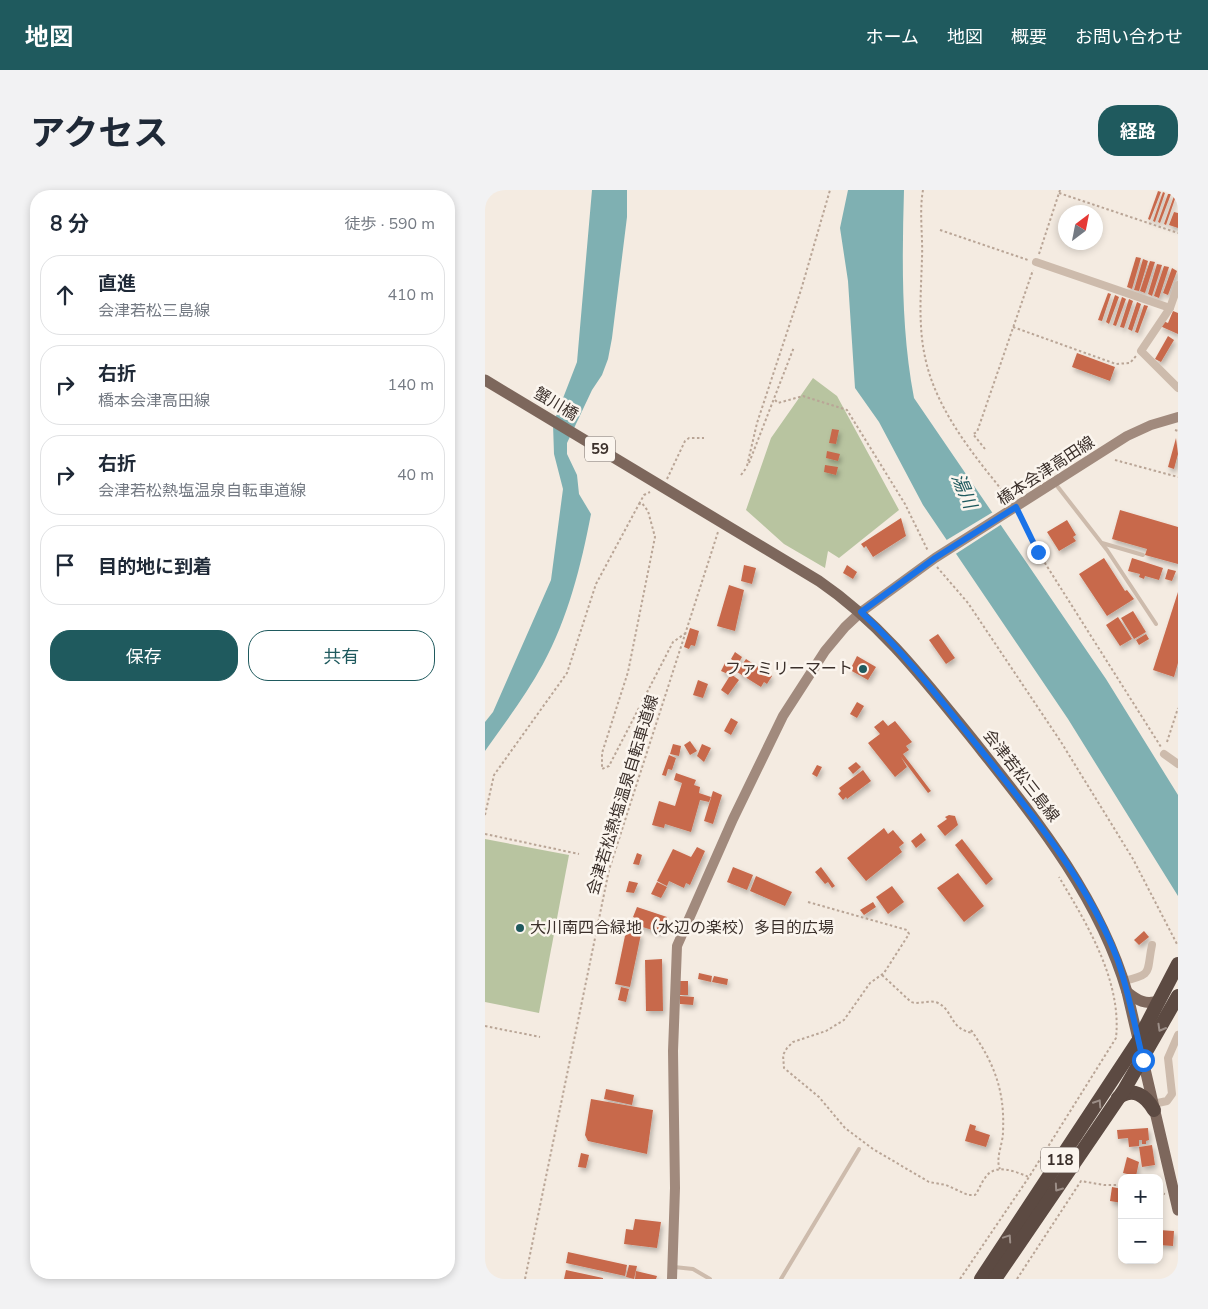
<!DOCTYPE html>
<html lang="ja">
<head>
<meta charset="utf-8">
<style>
  body { margin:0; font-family:"Nunito Sans","Noto Sans JP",sans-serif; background:#f2f2f3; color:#1f2937 }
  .controls { position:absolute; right:15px; bottom:15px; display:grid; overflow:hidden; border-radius:10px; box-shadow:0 2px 8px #0003 }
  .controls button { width:45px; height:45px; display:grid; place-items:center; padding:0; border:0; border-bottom:1px solid #e0e1e3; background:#fff; color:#1f2937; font:25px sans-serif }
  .compass { position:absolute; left:573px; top:15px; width:45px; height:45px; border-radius:50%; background:#fff; box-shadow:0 2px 8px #0003; rotate:32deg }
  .stop { position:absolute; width:15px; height:15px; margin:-11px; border:4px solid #1a73e8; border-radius:50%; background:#fff }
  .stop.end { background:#1a73e8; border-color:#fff; box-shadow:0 1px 5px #0008 }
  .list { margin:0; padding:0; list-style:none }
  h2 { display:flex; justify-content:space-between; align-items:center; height:65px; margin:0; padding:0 20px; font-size:21px }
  h2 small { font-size:16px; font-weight:400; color:#747a83 }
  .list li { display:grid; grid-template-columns:32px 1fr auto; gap:15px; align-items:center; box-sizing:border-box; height:80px; margin:0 10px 10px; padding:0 10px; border:1px solid #e0e1e3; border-radius:20px }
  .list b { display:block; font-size:19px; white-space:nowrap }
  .list p { margin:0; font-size:16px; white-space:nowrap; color:#747a83 }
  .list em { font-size:16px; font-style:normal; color:#747a83 }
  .actions { display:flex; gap:10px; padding:15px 20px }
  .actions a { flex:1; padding:11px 0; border:1px solid #1f5a5e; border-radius:20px; text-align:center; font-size:18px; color:#1f5a5e }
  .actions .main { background:#1f5a5e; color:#fff }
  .icon { flex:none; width:28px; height:28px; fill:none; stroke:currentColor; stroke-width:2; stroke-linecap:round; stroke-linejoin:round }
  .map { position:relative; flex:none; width:693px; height:1089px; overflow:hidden; border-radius:20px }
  header { display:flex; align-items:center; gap:30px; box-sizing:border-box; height:70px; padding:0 25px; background:#1f5a5e; color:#fff }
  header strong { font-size:24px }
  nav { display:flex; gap:28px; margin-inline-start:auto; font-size:18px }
  .intro { display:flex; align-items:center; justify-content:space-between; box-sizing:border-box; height:120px; padding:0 30px }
  h1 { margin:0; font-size:35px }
  .button { padding:12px 22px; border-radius:20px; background:#1f5a5e; color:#fff; font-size:18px; font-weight:700 }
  main { display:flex; gap:30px; padding:0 30px }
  aside { flex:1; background:#fff; border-radius:20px; box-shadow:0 2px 8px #0003 }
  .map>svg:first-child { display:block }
</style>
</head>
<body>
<header>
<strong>地図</strong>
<nav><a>ホーム</a><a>地図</a><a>概要</a><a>お問い合わせ</a></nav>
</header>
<div class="intro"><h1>アクセス</h1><a class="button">経路</a></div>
<main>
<aside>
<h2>8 分<small>徒歩 · 590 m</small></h2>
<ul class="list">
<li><svg class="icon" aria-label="ahead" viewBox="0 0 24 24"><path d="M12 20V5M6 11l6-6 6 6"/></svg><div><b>直進</b><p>会津若松三島線</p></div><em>410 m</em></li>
<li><svg class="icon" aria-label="right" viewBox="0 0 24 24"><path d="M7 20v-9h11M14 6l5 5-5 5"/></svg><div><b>右折</b><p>橋本会津高田線</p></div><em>140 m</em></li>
<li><svg class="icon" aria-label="right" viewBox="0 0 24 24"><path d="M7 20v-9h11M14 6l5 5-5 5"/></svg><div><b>右折</b><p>会津若松熱塩温泉自転車道線</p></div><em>40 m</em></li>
<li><svg class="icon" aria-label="arrive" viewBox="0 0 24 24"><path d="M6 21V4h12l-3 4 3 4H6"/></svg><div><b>目的地に到着</b></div></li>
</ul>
<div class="actions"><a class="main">保存</a><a>共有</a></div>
</aside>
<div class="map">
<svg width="693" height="1089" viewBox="0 0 693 1089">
  <defs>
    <filter id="shadow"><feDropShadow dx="2" dy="3.5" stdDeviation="2.5" flood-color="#0004"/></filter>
  </defs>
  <rect width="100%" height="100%" fill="#f4ebe1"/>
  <!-- green -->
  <g fill="#b8c4a0">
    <polygon points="328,188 352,206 414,320 354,368 343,361 340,378 299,354 261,320 286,248"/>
    <polygon points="0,649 84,665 54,823 0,812"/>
  </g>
  <!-- water -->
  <g fill="#7fb0b2">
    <path d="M107,0H142V27L127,148L123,169L117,185L107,200L82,253V264L92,285L94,304L106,324C96,376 83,428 58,474C41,505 20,533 0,561V532L8,522L66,390L78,299L69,264L68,234L92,172Z"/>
    <path d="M363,0H419C417,70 416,139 429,208L621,489L693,605V706L583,529L438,315L394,232L370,198L363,91L355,38Z"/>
  </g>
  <!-- pier -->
  <polygon fill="#f4ebe1" points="508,322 517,334 469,365 460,351"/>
  <!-- building -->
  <g fill="#c8694b" filter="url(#shadow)">
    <polygon points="673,1 676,2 665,30 663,29"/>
    <polygon points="678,2 680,3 670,32 668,31"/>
    <polygon points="683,4 686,4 675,33 673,32"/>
    <polygon points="689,6 691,6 681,35 679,34"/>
    <polygon points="689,22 693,23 693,38 684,35"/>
    <polygon points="651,67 656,68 647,99 642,97"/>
    <polygon points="658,69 663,71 654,101 649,100"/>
    <polygon points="665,71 670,72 660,103 655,101"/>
    <polygon points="672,74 677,75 667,106 663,104"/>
    <polygon points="679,76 684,77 674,108 669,106"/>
    <polygon points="687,78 692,81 683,105 678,103"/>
    <polygon points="623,103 626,104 617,131 613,130"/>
    <polygon points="630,105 634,107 624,134 621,132"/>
    <polygon points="637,107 641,109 631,136 628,135"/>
    <polygon points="644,109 648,111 639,138 635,137"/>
    <polygon points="652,112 656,114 647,141 643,139"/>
    <polygon points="659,115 663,116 653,143 650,142"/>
    <polygon points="688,121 693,123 693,144 675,136 678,131 683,133"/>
    <polygon points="683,146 689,150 676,172 670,169"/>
    <polygon points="592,163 630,177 625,191 587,177"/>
    <polygon points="347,239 354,240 351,254 344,253"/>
    <polygon points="691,248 693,264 689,279 683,277"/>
    <polygon points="342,261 355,264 353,271 341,268"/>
    <polygon points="340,275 353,277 351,285 339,282"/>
    <polygon points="635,320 693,337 693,374 660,365 662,359 627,349"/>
    <polygon points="416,328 421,346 388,367 381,356 379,358 376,354"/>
    <polygon points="582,330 591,345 588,347 591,351 574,361 562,342"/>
    <polygon points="619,368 640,401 642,400 649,409 622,426 594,384"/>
    <polygon points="647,368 678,378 674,390 660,386 659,389 654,387 655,384 643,381"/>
    <polygon points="259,375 271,378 267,394 256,391"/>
    <polygon points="362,375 372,382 368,389 358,383"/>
    <polygon points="683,379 691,381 687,391 680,389"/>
    <polygon points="244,395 259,400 250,441 232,436"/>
    <polygon points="693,402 693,473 689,487 668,480"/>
    <polygon points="648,421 661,442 649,449 636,428"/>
    <polygon points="633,427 647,449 635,456 621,435"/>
    <polygon points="205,438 214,441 210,456 206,455 204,459 199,457"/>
    <polygon points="453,444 470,468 461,474 444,450"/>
    <polygon points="661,444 664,449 654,455 651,450"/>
    <polygon points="250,462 257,467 253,474 246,469"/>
    <polygon points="372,466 391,477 383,490 365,480"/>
    <polygon points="261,469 287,486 282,494 279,492 276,497 252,482"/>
    <polygon points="241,471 250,475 245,485 236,481"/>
    <polygon points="246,484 254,490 243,505 236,500"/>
    <polygon points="213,490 223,494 218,508 208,505"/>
    <polygon points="372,512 379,516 372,528 365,524"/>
    <polygon points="246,528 253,532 246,545 239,541"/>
    <polygon points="398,530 403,536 410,531 427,552 421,556 424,560 418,564 446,601 443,603 416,567 422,577 410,587 383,553 395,544 389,537"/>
    <polygon points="205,551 212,561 205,565 199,555"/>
    <polygon points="188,554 196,556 194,566 185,564"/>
    <polygon points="217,554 226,558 219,572 212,566"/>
    <polygon points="184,565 191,568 187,580 183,579 181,586 177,585"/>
    <polygon points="371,572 376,577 368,584 363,578"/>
    <polygon points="332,575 337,577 332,587 327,584"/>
    <polygon points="378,580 386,591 362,609 361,607 358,610 353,604 356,601 354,598"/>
    <polygon points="191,583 211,590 209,595 215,597 214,603 226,607 224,612 215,610 206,642 180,634 179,638 167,635 174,611 190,616 197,593 189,590"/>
    <polygon points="228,601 237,605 228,634 219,631"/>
    <polygon points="464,625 470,626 473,635 460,646 452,636 462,629 460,627"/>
    <polygon points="399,638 403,644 408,640 419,653 414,657 417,662 381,691 362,668"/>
    <polygon points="436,643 441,650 431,658 426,651"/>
    <polygon points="477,649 508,689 501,695 470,655"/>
    <polygon points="212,657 220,661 205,695 201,693 199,698 184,691 182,696 172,691 188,659 206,667"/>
    <polygon points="152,663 157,665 154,675 148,674"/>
    <polygon points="248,677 268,685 262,700 242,692"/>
    <polygon points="336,677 350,696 347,698 343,692 340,694 330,682"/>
    <polygon points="473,683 499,716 479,732 452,698"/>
    <polygon points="271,686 307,702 300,716 265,701"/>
    <polygon points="144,691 153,693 149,703 141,702"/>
    <polygon points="172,692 182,697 176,708 166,704"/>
    <polygon points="407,696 419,712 403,724 391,707"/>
    <polygon points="388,712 391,717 379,725 375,720"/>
    <polygon points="152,717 182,727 177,743 151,735 153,729 148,727"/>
    <polygon points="141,741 156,744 145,797 130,794"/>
    <polygon points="659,741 664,747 654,755 649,750"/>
    <polygon points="177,769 178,821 161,821 160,770"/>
    <polygon points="214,783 227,786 226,792 213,789"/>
    <polygon points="229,786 243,789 242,795 227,792"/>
    <rect x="195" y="791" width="8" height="14"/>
    <polygon points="136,797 144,799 141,812 133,810"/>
    <polygon points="195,806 209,807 208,815 195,814"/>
    <polygon points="121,899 149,905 147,915 119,909"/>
    <polygon points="106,909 168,920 162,964 103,951 100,945"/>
    <polygon points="485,934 491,936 490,940 505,945 501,957 480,951"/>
    <polygon points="663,938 664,950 661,951 661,954 657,954 657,950 654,950 654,956 644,957 643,948 633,949 632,940"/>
    <polygon points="667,955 670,975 657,977 654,957"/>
    <polygon points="96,963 104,965 101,978 93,977"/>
    <polygon points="642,967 654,972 651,986 638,983"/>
    <polygon points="627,997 637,999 637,1013 625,1011"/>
    <polygon points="150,1029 176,1032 172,1058 139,1054 141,1039 148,1040"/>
    <polygon points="674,1040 689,1041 688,1056 674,1055"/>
    <polygon points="83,1062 142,1075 140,1086 81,1073"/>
    <polygon points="144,1075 152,1076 149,1089 141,1087"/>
    <polygon points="81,1080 118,1088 118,1089 79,1089"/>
    <polygon points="151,1081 172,1086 171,1089 150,1089"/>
  </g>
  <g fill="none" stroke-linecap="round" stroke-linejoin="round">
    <!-- path -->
    <g stroke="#b9a596" stroke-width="2" stroke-dasharray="2.5 2.5" stroke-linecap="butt">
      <path d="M438,0C434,22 438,46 437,68C436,101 433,135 440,167C451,221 491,268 525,310"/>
      <polyline points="574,3 693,43"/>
      <polyline points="455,40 543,70"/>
      <polyline points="554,64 575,0"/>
      <polyline points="528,137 631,174 645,173 651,166"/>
      <polyline points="290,210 293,213 318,206 362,220 420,314 443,361"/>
      <polyline points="690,240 693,241"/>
      <polyline points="500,259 488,244 492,242 548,80"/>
      <polyline points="630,270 693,287"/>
      <polyline points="264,273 309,157"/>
      <polyline points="262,276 272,233 316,100 345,0"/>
      <polyline points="256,285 262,277"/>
      <polyline points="182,289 200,251 204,248 219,248"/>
      <polyline points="154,314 159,305 165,302"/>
      <polyline points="534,324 553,362 676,557"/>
      <polyline points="452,377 483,413 576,552 648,669 693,756"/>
      <polyline points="682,552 693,518"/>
      <polyline points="0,625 9,585 82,483 111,394 154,314 157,313 163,321 170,347 143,482 117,563 117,579 124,576 188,452 201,443"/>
      <polyline points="0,644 94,664"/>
      <path d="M323,712L422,740L424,744L399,783L385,793L359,830L341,841L308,852L302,858L298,865L299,878L334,907L360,938L388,959L444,992L461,995L483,1005H490C494,1000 496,993 500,988C510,972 531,982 544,987"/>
      <path d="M397,785L426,812C435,815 444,809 453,813C469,821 464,839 488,843"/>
      <polyline points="0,836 55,847"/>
      <path d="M486,840C509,873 520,900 518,942C518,954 510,969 515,979"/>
      <polyline points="674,1003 680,1004"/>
      <polyline points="40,1089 124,680 233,342"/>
      <path d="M475,1089L544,987L631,848C637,791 602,734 574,687"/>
      <polyline points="532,1089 596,991 619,995 637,995"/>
    </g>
    <!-- lane -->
    <g stroke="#cdbbac" stroke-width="4">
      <polyline points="569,292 622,360 671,434"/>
      <polyline points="617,353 658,365"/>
      <polyline points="189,1077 208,1079 225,1089"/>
      <polyline points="296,1089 374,959"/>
    </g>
    <!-- street -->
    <g stroke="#cdbbac" stroke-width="8">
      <polyline points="551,72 685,118"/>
      <polyline points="693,95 685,118 656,161 693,198"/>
      <polyline points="679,564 693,574"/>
      <path d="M639,791C669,784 661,783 667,755"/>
      <polyline points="668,914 682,911 687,904 683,868 693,845"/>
    </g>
    <!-- secondary -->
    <polyline stroke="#a18a7d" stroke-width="10" points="187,1089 190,998 188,861 192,756 248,629 298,526 340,461 360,437 376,422 450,368 642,246 666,235 693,227"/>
    <!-- primary -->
    <g stroke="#7d675c" stroke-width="11">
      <path d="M0,190L334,391C397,434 441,492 489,551C550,628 614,706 642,802L693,1020"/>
      <path d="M642,802C652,810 661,816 675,810"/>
    </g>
    <!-- highway -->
    <g stroke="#5c4a42" stroke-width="14">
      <path d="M633,908C648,896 661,906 669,920"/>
      <polyline points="496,1089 653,851 693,774"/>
      <polyline points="510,1089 639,900 693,806"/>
    </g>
  </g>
  <!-- one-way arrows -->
  <defs><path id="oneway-chevron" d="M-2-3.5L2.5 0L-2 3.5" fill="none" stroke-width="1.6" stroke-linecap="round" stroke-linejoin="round" transform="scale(1.25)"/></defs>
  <g stroke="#9c8e87">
    <use href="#oneway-chevron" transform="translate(676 838) rotate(120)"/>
    <use href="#oneway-chevron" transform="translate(613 913) rotate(-57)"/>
    <use href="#oneway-chevron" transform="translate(573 998) rotate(125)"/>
    <use href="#oneway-chevron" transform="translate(523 1048) rotate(-56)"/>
  </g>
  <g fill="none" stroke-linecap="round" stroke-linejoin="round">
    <!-- route -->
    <path stroke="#1a73e8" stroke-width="6" d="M553,362L531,317L450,368L376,422C421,464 457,512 495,559C547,624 604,693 633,771C644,803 650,837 658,870"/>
  </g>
  <!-- markers -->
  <g fill="#1f5a5e" stroke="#fbf5ee" stroke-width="2">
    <circle cx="378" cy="479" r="5"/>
    <circle cx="35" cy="738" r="5"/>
  </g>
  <g text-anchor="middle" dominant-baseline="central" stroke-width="5" stroke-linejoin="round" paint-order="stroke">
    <!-- shield labels -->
    <g fill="#fbf5ee" stroke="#756b66" stroke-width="1">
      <rect x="100" y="246.5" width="30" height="25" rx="4"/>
      <rect x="556" y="957.5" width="38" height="25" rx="4"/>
    </g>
    <g font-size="15" font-weight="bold" fill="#3b302b">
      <text x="115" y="259">59</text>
      <text x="575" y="970">118</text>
    </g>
    <!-- street labels -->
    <g font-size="16" fill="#3b302b" stroke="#fbf5ee">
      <text transform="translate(71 214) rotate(31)">蟹川橋</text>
      <text transform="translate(561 281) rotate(-33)">橋本会津高田線</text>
      <text transform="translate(536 586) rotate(52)">会津若松三島線</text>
      <text transform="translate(138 605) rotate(-73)">会津若松熱塩温泉自転車道線</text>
    </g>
    <!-- poi labels -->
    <g font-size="16" fill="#3b302b" stroke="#fbf5ee" text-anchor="end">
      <text x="368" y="479">ファミリーマート</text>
      <text x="45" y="738" text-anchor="start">大川南四合緑地（水辺の楽校）多目的広場</text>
    </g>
    <!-- water labels -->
    <g font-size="18" font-style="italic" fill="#1f5a5e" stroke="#fbf5ee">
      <text transform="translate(479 301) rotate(67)">湯川</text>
    </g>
  </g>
</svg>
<div class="controls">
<button>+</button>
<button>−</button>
</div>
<svg class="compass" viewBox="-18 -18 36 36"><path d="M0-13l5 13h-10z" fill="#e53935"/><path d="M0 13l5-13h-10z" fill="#747a83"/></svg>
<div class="stop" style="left:658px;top:870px"></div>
<div class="stop end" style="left:553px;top:362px"></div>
</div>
</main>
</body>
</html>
